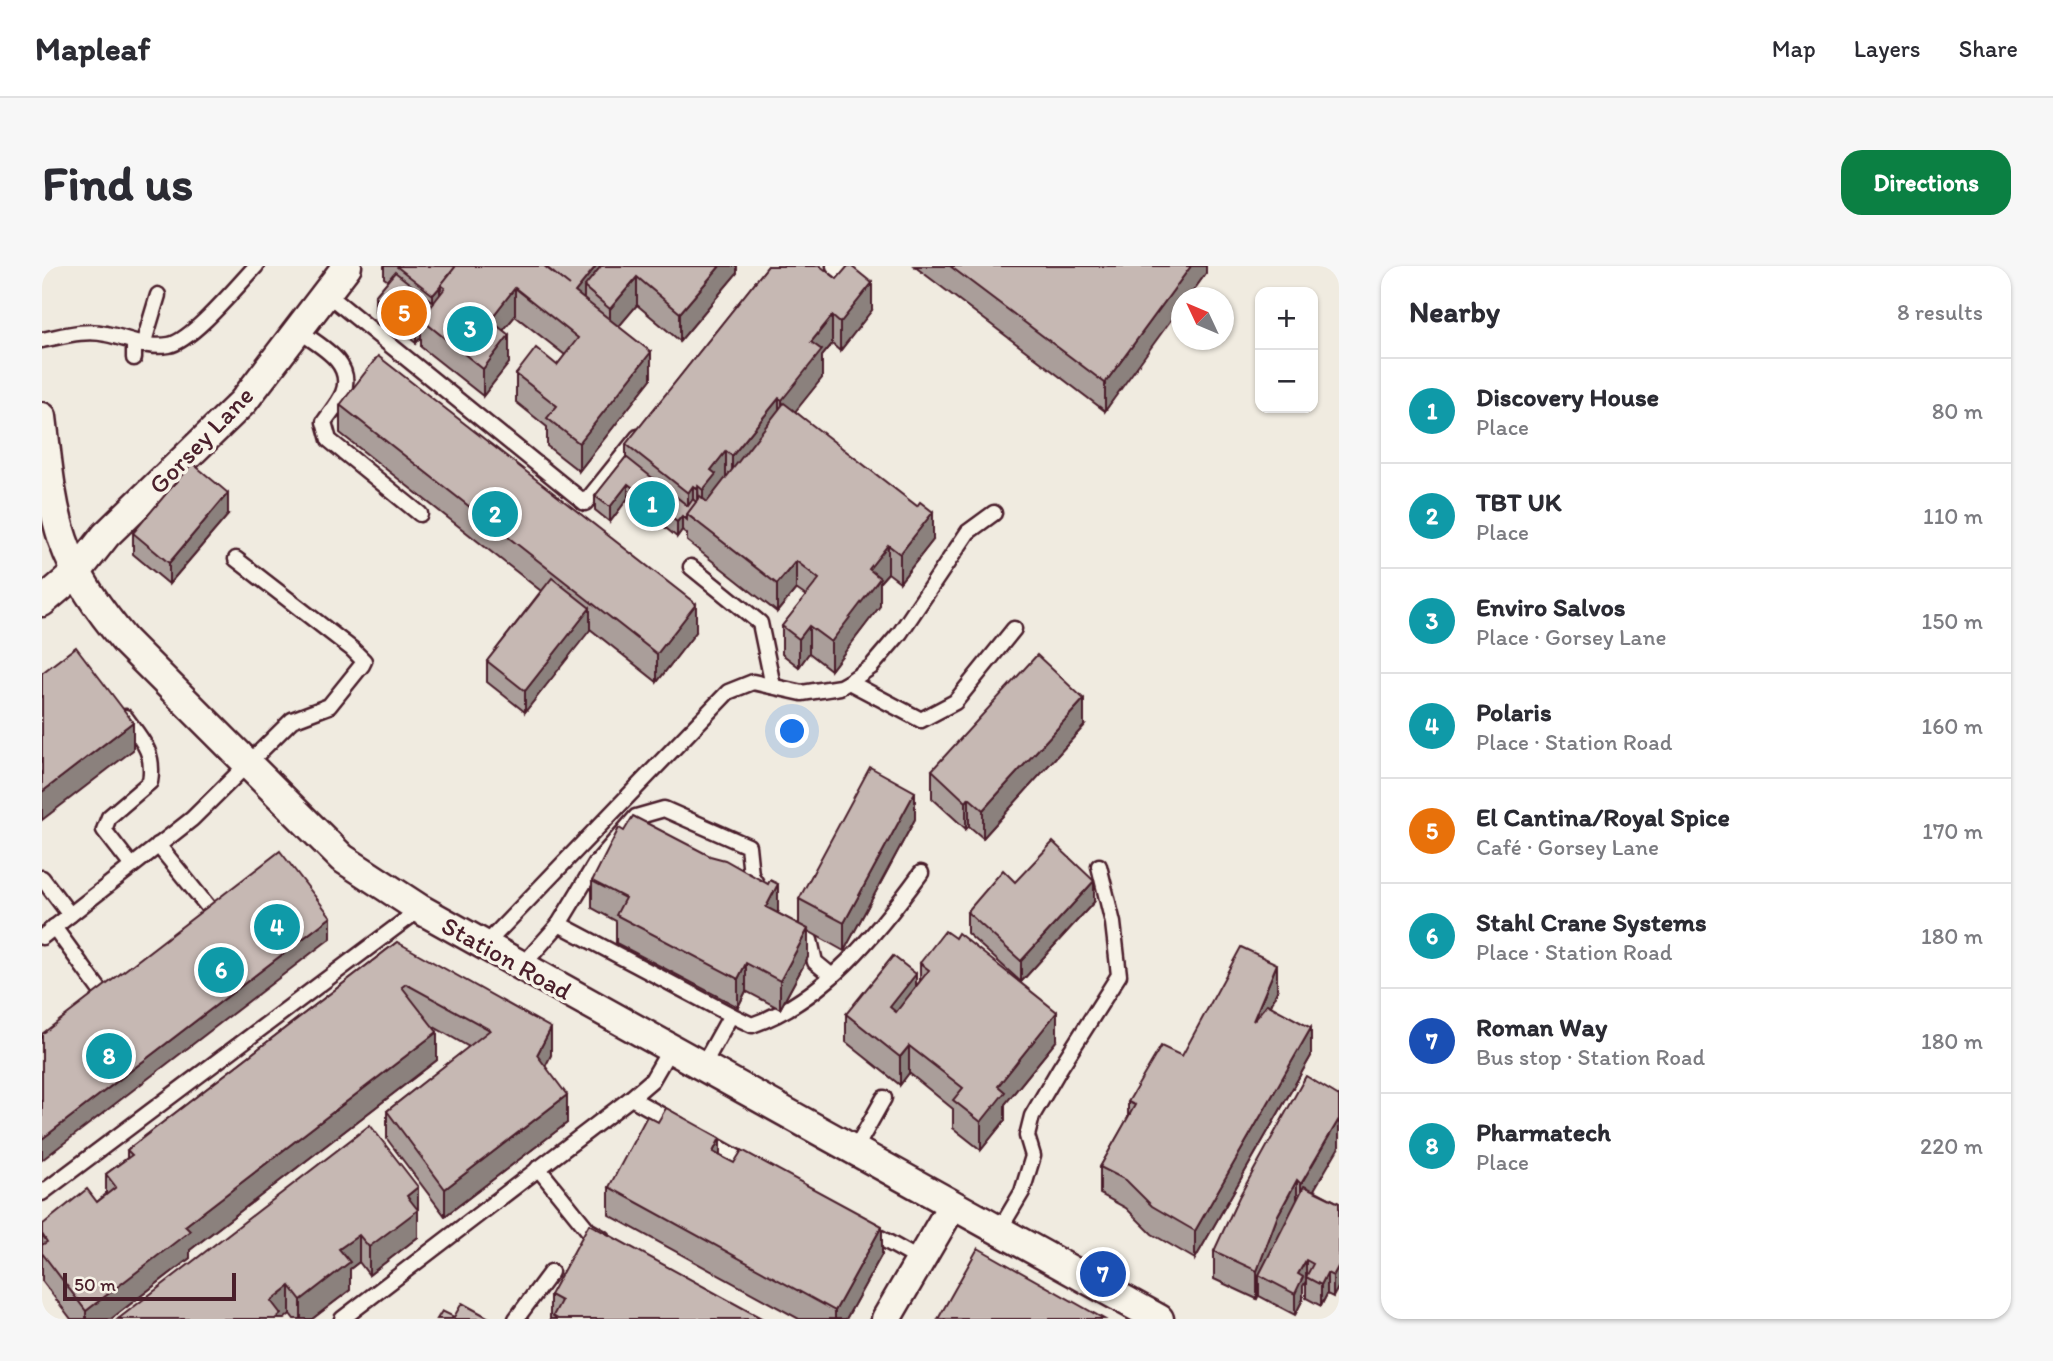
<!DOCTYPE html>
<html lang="en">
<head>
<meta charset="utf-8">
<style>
  body { margin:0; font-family:Itim,sans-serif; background:#f7f7f7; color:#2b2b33 }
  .controls { position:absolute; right:21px; top:21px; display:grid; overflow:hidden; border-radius:14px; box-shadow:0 2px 5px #0004 }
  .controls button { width:63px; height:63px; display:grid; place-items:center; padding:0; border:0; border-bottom:2px solid #e1e1e2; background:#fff; color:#2b2b33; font:35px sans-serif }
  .compass { position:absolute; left:1129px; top:21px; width:63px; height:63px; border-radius:50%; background:#fff; box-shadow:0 2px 5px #0004; rotate:314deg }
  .scale { position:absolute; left:21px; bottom:18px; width:173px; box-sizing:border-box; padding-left:7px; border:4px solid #4a1f2b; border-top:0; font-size:19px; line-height:24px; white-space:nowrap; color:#4a1f2b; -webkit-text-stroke:5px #f7f3e8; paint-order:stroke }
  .you { position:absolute; left:751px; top:466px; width:24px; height:24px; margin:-18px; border:5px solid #fff; border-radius:50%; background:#1a73e8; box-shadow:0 0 0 10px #1a73e833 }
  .badge { display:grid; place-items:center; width:46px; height:46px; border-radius:50%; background:#0b8043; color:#fff; font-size:23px; font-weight:700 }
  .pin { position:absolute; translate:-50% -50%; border:4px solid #fff; box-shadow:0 2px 7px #0006 }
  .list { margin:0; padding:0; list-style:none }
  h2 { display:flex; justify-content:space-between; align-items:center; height:91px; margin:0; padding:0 28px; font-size:30px }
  h2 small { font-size:23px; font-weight:400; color:#7c7c81 }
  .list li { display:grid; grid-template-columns:46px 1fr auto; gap:21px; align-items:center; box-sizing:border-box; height:105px; padding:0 28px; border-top:2px solid #e1e1e2 }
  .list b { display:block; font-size:26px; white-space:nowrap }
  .list p { margin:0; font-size:23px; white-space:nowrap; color:#7c7c81 }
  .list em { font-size:23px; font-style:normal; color:#7c7c81 }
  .map { position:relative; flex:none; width:1297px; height:1053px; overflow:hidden; border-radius:21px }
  header { display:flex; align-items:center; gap:42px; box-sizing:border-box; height:98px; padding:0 35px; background:#fff; border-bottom:2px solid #e1e1e2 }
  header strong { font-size:33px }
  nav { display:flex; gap:38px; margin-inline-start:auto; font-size:24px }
  .intro { display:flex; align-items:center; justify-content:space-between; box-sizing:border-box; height:168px; padding:0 42px }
  h1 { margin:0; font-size:49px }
  .button { padding:18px 32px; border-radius:21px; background:#0b8043; color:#fff; font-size:24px; font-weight:700 }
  main { display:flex; gap:42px; padding:0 42px }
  aside { flex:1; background:#fff; border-radius:21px; box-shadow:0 2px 5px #0004 }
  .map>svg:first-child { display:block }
</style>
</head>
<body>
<header>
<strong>Mapleaf</strong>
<nav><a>Map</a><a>Layers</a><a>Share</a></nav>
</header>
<div class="intro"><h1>Find us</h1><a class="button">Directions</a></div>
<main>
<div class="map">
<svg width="1297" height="1053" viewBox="0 0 1297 1053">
  <rect width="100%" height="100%" fill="#f0ebe0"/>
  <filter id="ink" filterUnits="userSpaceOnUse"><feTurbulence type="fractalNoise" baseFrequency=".0143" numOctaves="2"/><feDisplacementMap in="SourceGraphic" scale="14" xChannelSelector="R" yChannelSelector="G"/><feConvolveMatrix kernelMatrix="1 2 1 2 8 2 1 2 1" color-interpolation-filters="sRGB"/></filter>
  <g filter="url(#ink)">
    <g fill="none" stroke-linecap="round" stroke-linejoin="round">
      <!-- service casing -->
      <g stroke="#4a1f2b" stroke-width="19">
        <g id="service">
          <polyline points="792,0 815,18"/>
          <polyline points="284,27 543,237 596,171"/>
          <path d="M256,64C276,79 313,96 301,127C297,137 288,147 282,156L287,174L378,248"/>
          <path d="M0,74C21,70 43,63 64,68C86,72 104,83 127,79C150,75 196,19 214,0"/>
          <polyline points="92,76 92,92"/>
          <polyline points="101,79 116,29"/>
          <polyline points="649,301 718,357 731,420"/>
          <polyline points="807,416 879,454 913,436 972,363"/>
          <path d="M83,451C100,474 113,486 108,516L67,551L62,564L90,600"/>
          <polyline points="116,579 167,642"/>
          <polyline points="0,612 28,649"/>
          <polyline points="517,658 554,597 594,551 622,543 706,580 709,609 718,624"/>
          <polyline points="12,661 57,723"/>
          <polyline points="751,665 768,674 773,696 790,710"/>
          <polyline points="0,671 150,553 250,454 287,440 320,399 322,395 310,383 194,293"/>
          <polyline points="443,679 686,426 711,416 760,427 798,421 807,416 829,401 858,367 926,266 952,247"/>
          <polyline points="480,700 517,658 689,749 660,801"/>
          <path d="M689,749L710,759C781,735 836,666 879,607"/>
          <polyline points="589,832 637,859"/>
          <polyline points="664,874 710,900"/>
          <polyline points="812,885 842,832"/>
          <polyline points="496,902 546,964 560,972"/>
          <polyline points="0,927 378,643"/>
          <polyline points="958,963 980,926 991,890 985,870 990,850 1018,802 1077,709 1071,657 1057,600"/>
          <polyline points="826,965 878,994"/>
          <polyline points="300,1053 589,832 610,814 628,783"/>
          <polyline points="474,1053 509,1006"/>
        </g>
      </g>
      <!-- minor casing -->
      <g stroke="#4a1f2b" stroke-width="33">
        <g id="minor">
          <path d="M0,151C5,191 8,235 21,274C34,312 57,344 83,375L300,592L378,643L480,700L1117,1053"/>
          <polyline points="0,336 34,307 64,269 201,136 305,0"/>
          <polyline points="844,1053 910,940"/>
        </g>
      </g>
      <!-- service -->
      <use href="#service" stroke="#f7f3e8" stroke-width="14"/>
      <!-- minor -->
      <use href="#minor" stroke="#f7f3e8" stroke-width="28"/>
    </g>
    <!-- wall -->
    <g fill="#aa9e9a" stroke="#4a1f2b" stroke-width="2">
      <polygon points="342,0 695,0 695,7 638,75 595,39 577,60 609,113 537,205 505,180 505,161 474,136 474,108 515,99 523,89 473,50 461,64 467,97 441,130 379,81 379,71 374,77 333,45 333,30 346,15 342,12"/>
      <polygon points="726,0 830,44 798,85 790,78 780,90 780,112 753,145 891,274 858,316 846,307 838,316 838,340 789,404 767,387 757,401 740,388 740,360 764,330 754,323 735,346 645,275 645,268 640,264 635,271 586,232 568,256 553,244 553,230 584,191 584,178"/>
      <polygon points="872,0 1164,0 1164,7 1146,32 1139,32 1063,145"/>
      <polygon points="298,139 654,366 615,416 548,363 483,446 445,416 445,395 499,325 298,167"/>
      <polygon points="186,249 127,318 91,288 91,267"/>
      <polygon points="1042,460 941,572 927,560 924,563 890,532 890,504"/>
      <polygon points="873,553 802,685 766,665 766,691 738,743 704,725 696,741 574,677 574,655 550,642 550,615 736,646 735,647 757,659 757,633"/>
      <polygon points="1052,636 979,716 925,667 925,646"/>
      <polygon points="355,676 509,789 503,800 525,857 403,950 345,873 345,845 427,781 390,760 395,794 148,984 148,992 69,1053 29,1053 0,1015 0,959 55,936 64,928 64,908 85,892 85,884"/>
      <polygon points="878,697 1015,774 963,838 963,854 939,884 911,862 911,843 867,807 858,819 804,776 804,748 874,720 878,715"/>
      <polygon points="1235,725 1229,740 1269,790 1153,993 1110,968 1084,942 1058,928 1058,901 1086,852 1086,836 1140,790"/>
      <polygon points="1294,828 1272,924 1297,937 1291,1031 1285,1028 1279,1040 1264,1032 1264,1015 1261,1020 1261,1033 1253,1049 1217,1030 1217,1027 1215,1033 1172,1013 1172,985"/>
      <polygon points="678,890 840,988 804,1053 757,1053 567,949 567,921"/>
      <polygon points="376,921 376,971 327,1009 317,996 308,1003 308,1024 270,1053 252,1053 248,1048 76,1053"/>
      <polygon points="508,1029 721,1053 508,1053"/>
    </g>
    <!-- shaded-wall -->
    <g fill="#8b817d" stroke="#4a1f2b" stroke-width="2">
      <polygon points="554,0 576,0 542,21 542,43 533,26"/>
      <polygon points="678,0 695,0 695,7 638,75 638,47"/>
      <polygon points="1149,0 1164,0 1164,7 1146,32 1139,32 1139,40 1063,145 1063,117"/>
      <polygon points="595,11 595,39 568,71 568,43"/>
      <polygon points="830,17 830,44 798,85 798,57"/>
      <polygon points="398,21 398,42 391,41 391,29"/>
      <polygon points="473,22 473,50 448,81 448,54"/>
      <polygon points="790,50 790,78 780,90 780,112 740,162 740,134 769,76"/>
      <polygon points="379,57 379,71 374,77 374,62"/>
      <polygon points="467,69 467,97 441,130 441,103"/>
      <polygon points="609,86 609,113 537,205 537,177"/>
      <polygon points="737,132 737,160 690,218 690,190"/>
      <polygon points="684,185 684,213 661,252 661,224 669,204"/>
      <polygon points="586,218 586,232 568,256 568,241"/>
      <polygon points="651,220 651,246 655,242 655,223 656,220 658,253 655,256 646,249 646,227"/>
      <polygon points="186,227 186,249 127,318 127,297"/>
      <polygon points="891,246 891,274 858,316 858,288"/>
      <polygon points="640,250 640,264 635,271 635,256"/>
      <polygon points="846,279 846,307 838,316 838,340 789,404 789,376 827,303"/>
      <polygon points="754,295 754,323 735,346 735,318"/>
      <polygon points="654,338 654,366 615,416 615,388"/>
      <polygon points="548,342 548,364 483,446 483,425"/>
      <polygon points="767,360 767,387 757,401 757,373"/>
      <polygon points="1042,433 1042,460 941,572 941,544"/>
      <polygon points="91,456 91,484 0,554 0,526"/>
      <polygon points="873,526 873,553 802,685 802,657"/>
      <polygon points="927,532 927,560 924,563 924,536"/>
      <polygon points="1052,615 1052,636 979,716 979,695"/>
      <polygon points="736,618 736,646 724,669 724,641"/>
      <polygon points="289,651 289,672 0,894 0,873"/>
      <polygon points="766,663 766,691 738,743 738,715"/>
      <polygon points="704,697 704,725 696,741 696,713"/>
      <polygon points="1235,698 1235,725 1211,782 1211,755"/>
      <polygon points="874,708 874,736 848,769 848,741"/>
      <polygon points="1015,746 1015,774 963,838 963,854 939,884 939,856 956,820"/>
      <polygon points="509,762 509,789 495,817 495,789"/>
      <polygon points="1269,762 1269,790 1153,993 1153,965"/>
      <polygon points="395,766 395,794 148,984 148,992 69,1053 44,1053 44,1045 143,960"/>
      <polygon points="867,780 867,807 858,819 858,791"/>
      <polygon points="525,829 525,857 403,950 403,923"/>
      <polygon points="1297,853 1297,881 1259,946 1259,918"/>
      <polygon points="678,872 678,899 671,886"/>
      <polygon points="1255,914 1255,942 1217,1009 1217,1027 1215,1033 1215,1005 1236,949"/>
      <polygon points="376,921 376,971 327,1009 327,981 365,930"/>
      <polygon points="840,960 840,988 804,1053 793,1053 793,1045"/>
      <polygon points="317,969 317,996 308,1003 308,1024 270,1053 259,1053 259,1034 297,983"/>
      <polygon points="1264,994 1264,1015 1261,1020 1261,1033 1253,1049 1253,1028 1256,1008"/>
      <polygon points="1297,999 1297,1020 1291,1031 1291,1010"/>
      <polygon points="1285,1007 1285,1028 1279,1040 1279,1019"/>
      <polygon points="248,1020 248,1048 242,1053 229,1053 229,1035"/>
    </g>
    <!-- building -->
    <g fill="#c6b8b3" stroke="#4a1f2b" stroke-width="2">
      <polygon points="354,0 414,0 399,19 399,22 398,21 391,29"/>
      <polygon points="414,0 502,0 528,20 503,0 554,0 533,26 609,86 537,177 505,152 515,140 474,108 494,82 515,99 536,72 473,22 448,54 467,69 441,103 379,53 403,22 399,19"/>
      <polygon points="559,0 678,0 638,47 595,11 568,43 542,21"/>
      <polygon points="726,0 778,0 795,13 806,0 809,0 830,17 798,57 790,50 769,76 780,84 740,134 737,132 690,190 684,185 669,204 674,208 661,224 656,220 655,223 651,220 646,227 584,178"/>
      <polygon points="908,0 1149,0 1063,117"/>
      <polygon points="353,6 392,37 379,53 379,57 374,62 333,30"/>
      <polygon points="336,90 654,338 615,388 298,139"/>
      <polygon points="742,137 875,240 878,236 891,246 858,288 846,279 827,303 838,312 789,376 767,360 757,373 740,360 777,313 754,295 735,318 645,248 658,230 665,236"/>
      <polygon points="584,191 646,240 651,233 654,236 645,248 645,254 640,250 635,256 586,218 568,241 553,230"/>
      <polygon points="150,197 186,227 127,297 91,267"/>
      <polygon points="510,312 548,342 483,425 445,395"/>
      <polygon points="34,381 91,456 0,526 0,407"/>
      <polygon points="995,389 1042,433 941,544 927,532 924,536 890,504"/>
      <polygon points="828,501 873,526 802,657 757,633"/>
      <polygon points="591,550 668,590 683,594 726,618 728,614 736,618 724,641 766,663 738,715 704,697 696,713 574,649 583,632 550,615 577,562 582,565"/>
      <polygon points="1011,576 1052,615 979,695 925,646 961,604 973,616"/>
      <polygon points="238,585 289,651 0,873 0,768"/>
      <polygon points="903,665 913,672 916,667 1015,746 956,820 963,826 939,856 911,834 921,822 867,780 858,791 804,748 851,690 874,708 848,741 854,746 887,704 878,697"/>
      <polygon points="355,676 509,762 495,789 525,829 403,923 345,845 448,764 364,718 360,721 395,766 143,960 148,965 44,1045 0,987 0,979 5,976 0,968 0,959 45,923 55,936 74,921 64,908 90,889 85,884"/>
      <polygon points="1199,681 1235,698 1211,755 1225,738 1269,762 1153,965 1110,940 1084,914 1058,901 1093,839 1086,836 1119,780 1140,790"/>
      <polygon points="1264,810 1297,830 1297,853 1259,918 1255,914 1236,949 1215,1005 1172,985 1197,931"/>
      <polygon points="624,842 678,872 671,886 692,897 700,884 840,960 793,1045 567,921 605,850 616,856"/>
      <polygon points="328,859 376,921 365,930 376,944 327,981 317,969 297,983 308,996 259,1034 248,1020 229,1035 239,1048 233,1053 76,1053"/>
      <polygon points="1262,920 1297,937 1297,999 1291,1010 1285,1007 1279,1019 1264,1011 1271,998 1264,994 1256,1008 1261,1011 1253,1028 1217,1009"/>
      <polygon points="547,958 721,1053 516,1053 511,1050 519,1035 508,1029"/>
      <polygon points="936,982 1062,1053 896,1053"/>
      <polygon points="420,1037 449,1053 395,1053 400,1045 412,1051"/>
    </g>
  </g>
  <g text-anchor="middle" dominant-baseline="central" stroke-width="7" stroke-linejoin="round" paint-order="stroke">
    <!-- street labels -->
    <g font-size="26" fill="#4a1f2b" stroke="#f7f3e8">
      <text transform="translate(159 174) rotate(-46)">Gorsey Lane</text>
      <text transform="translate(465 692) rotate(29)">Station Road</text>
    </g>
  </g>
</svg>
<div class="controls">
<button>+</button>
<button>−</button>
</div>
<svg class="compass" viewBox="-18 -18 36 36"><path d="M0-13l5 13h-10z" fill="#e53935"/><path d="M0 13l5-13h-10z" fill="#7c7c81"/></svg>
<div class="scale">50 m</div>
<div class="you"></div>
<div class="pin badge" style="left:610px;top:238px;background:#0f9aa8">1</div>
<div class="pin badge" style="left:453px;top:248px;background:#0f9aa8">2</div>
<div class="pin badge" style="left:428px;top:63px;background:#0f9aa8">3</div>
<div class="pin badge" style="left:235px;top:661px;background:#0f9aa8">4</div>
<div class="pin badge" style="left:362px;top:47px;background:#e8710a">5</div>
<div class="pin badge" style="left:179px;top:704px;background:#0f9aa8">6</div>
<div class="pin badge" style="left:1061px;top:1008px;background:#1a4fb4">7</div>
<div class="pin badge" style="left:67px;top:790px;background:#0f9aa8">8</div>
</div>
<aside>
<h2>Nearby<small>8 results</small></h2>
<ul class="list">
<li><span class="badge" style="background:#0f9aa8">1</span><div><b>Discovery House</b><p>Place</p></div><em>80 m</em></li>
<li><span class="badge" style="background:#0f9aa8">2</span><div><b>TBT UK</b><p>Place</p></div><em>110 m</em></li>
<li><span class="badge" style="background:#0f9aa8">3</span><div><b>Enviro Salvos</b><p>Place · Gorsey Lane</p></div><em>150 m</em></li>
<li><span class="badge" style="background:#0f9aa8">4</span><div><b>Polaris</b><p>Place · Station Road</p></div><em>160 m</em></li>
<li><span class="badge" style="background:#e8710a">5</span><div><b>El Cantina/Royal Spice</b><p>Café · Gorsey Lane</p></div><em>170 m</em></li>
<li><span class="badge" style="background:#0f9aa8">6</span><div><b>Stahl Crane Systems</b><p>Place · Station Road</p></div><em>180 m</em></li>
<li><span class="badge" style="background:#1a4fb4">7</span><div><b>Roman Way</b><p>Bus stop · Station Road</p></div><em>180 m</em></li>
<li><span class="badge" style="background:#0f9aa8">8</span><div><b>Pharmatech</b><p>Place</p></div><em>220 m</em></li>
</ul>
</aside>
</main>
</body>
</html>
